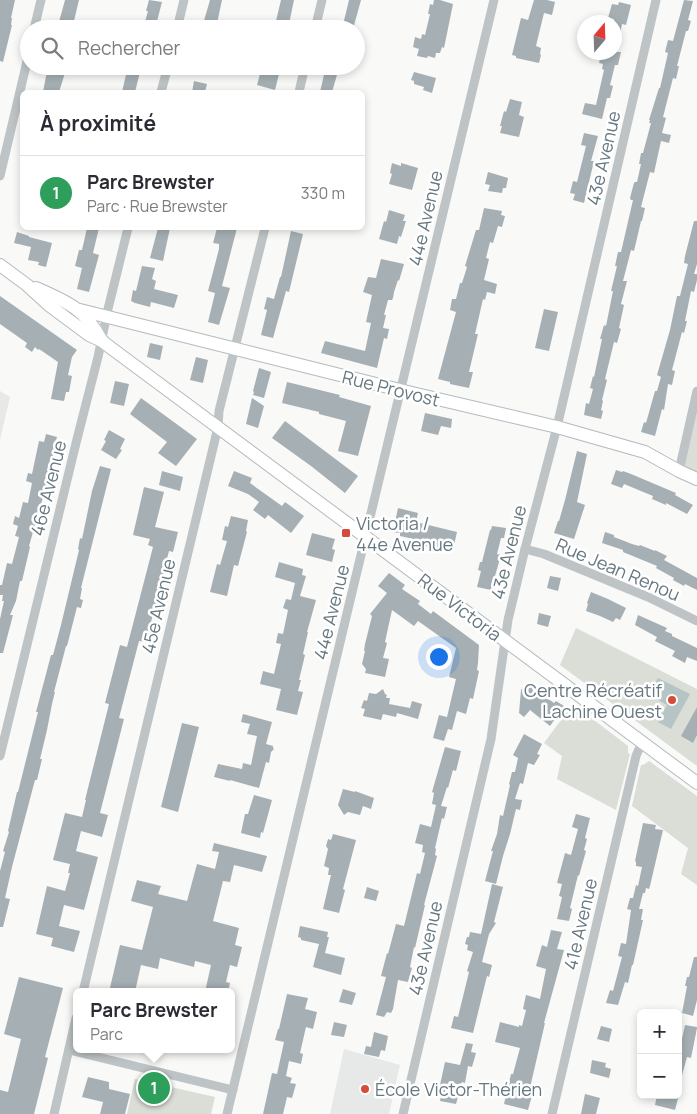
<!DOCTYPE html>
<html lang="fr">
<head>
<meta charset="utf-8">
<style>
  body { margin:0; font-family:Manrope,sans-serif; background:#f7f7f7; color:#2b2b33 }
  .controls { position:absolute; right:15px; bottom:15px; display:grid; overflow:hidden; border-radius:8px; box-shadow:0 2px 8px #0003 }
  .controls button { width:45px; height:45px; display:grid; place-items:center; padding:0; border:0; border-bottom:1px solid #e1e1e2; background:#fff; color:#2b2b33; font:25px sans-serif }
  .compass { position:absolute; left:577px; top:15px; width:45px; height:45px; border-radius:50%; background:#fff; box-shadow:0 2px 8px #0003; rotate:19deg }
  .you { position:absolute; left:438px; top:656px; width:18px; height:18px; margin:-12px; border:4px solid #fff; border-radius:50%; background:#1a73e8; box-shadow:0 0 0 8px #1a73e833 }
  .badge { display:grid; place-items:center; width:32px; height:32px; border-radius:50%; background:#d54b3c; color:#fff; font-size:16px; font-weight:700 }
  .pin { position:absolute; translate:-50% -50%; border:2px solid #fff; box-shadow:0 1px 5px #0006 }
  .popup { position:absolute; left:73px; top:988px; width:162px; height:65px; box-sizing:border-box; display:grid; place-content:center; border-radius:8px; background:#fff; filter:drop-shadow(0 1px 4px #0005); font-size:16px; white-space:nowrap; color:#7c7c81 }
  .popup b { font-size:19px; color:#2b2b33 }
  .popup::after { content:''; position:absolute; left:50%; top:100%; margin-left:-10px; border:10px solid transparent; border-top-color:#fff }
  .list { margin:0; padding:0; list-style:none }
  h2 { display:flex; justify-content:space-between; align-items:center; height:65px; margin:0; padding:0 20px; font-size:21px }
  h2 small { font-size:16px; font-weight:400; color:#7c7c81 }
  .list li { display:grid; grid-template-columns:32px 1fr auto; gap:15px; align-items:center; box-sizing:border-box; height:75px; padding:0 20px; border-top:1px solid #e1e1e2 }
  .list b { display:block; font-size:19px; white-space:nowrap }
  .list p { margin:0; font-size:16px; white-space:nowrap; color:#7c7c81 }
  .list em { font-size:16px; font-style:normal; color:#7c7c81 }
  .icon { flex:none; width:28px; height:28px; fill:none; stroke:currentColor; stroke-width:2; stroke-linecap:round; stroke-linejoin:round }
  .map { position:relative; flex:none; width:697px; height:1114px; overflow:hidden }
  .search { position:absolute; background:#fff; box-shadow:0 2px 8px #0003; left:20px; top:20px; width:345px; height:55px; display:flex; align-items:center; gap:12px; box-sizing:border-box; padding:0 18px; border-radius:28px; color:#7c7c81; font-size:19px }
  .panel { position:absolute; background:#fff; box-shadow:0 2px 8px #0003; left:20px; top:90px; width:345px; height:140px; border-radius:8px }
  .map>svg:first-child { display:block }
</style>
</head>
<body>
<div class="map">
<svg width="697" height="1114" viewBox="0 0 697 1114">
  <rect width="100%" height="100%" fill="#f9f9f8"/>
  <!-- built -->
  <g fill="#e7e9e8">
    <polygon points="0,391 10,397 0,440"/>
    <polygon points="344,1049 400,1065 389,1114 330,1114"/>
  </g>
  <!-- green -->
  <g fill="#daded7">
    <polygon points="697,397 697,476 681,469"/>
    <polygon points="576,628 697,689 697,766 560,665"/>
    <polygon points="573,704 628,746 628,753 630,754 616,810 557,779 562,756 544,743"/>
    <polygon points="649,761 697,796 697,885 681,874 688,848 632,806 641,765 643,765"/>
    <polygon points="135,1079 215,1097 211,1114 127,1114"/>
  </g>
  <!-- water -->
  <polygon fill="#b6c4c6" points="658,678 690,694 671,729 658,722 667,705 649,695"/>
  <!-- building -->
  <g fill="#a6b0b4">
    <polygon points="0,0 15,0 11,18 12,18 11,25 12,25 3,62 0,61"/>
    <polygon points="65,0 79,0 72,29 57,29"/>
    <polygon points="149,0 162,2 155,29 143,29 148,11 146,11"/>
    <polygon points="210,0 222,0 216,28 203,24"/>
    <polygon points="281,0 294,0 288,29 274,29"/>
    <polygon points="349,0 361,0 353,29 342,29"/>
    <polygon points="434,0 440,0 453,4 444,48 442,47 440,53 436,53 435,58 428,56 427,58 417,56 419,49 413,47 415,37 421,39 422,34 425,35 430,14 428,14 430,4 433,5"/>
    <polygon points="534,0 547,0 555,2 552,15 544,13 536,46 541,48 540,54 541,55 539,63 516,58 516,56 512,55 521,18 528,20"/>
    <polygon points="684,0 693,1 688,20 691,21 688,31 686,31 677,66 679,66 676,79 673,78 663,117 666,118 662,133 671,135 669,143 661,141 654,173 650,172 641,207 645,208 642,221 641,221 634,251 631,250 623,281 627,281 621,304 624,305 619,328 621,329 617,343 614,342 605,379 607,380 602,400 603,401 601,410 603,411 601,419 584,415 586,403 589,404 593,389 590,388 593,376 594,377 602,339 600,339 604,325 606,326 613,291 611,291 617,266 615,266 618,252 621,252 633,200 631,200 630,198 634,183 635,182 637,182 641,164 639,164 641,153 643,153 651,123 649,123 650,120 649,120 659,88 660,88 668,53 665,52 668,40 673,41"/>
    <polygon points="619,2 631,5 626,25 622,24 618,43 614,43 614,19 608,18 612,4 618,5"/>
    <polygon points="610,52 621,52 618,65 615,65 610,85 613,86 610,98 607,98 602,119 582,114 585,103 596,105 604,70 602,69 603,64 599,63 601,55 609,56"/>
    <polygon points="48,66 60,66 59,71 65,73 59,92 43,92"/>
    <polygon points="128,66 141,68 135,92 122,92"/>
    <polygon points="262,66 281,66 275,90 257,85"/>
    <polygon points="326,66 339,68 332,92 320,92"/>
    <polygon points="414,72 436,78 432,93 423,90 424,87 414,84 414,81 411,80"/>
    <polygon points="194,81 207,84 205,92 192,92"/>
    <polygon points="510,99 522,102 519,115 524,117 519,137 500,133 502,126 500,126 504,111 506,112"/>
    <polygon points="584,133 598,136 591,161 594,161 584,203 573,200 575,194 570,193 573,181 577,182 586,146 581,145"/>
    <polygon points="392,163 401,166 401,163 418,168 412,190 389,184 392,174 390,173"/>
    <polygon points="488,172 508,178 506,188 503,188 502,193 488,191 490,185 485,184"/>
    <polygon points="484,208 502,211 501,215 505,216 502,227 498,226 493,243 490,242 486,258 489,259 484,280 497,284 495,294 487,292 485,300 483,299 475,334 478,334 469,372 473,372 469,388 450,384 450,382 438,379 456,312 450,310 452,299 456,299 460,283 462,283 467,267 465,266 476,230 479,230"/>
    <polygon points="389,210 405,215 403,221 406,221 401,237 399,236 397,244 379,239 384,221 386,222"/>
    <polygon points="694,221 697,221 697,264 694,274 697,274 697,280 694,292 691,291 685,321 687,321 684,333 682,332 672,370 675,371 672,385 668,384 664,410 662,409 655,436 641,432 644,422 646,423 655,391 657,391 661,377 657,375 670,330 677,296 680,296 688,264 684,263 685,256"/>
    <polygon points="87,228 99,228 93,253 99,255 89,292 77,289 82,268 75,266 79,250 82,250"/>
    <polygon points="158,228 170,228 163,261 150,258"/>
    <polygon points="217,228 237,228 222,286 230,288 219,325 208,322 215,293 208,291 219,249 219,244 213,243"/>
    <polygon points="291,231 303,234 289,292 286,291 273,338 261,335 267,310 264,309 267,297 274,299 280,277 281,277"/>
    <polygon points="17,232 29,236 29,237 52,243 46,267 38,265 39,262 28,260 31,247 14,243"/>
    <polygon points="381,259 404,264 399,281 398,280 394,292 393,298 392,300 388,300 384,315 386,315 383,328 389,329 387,339 384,338 377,368 321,353 325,341 365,351 371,323 366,322 372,295 363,292 368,277 376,278"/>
    <polygon points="142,266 155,268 152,279 156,281 154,289 178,295 174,308 151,302 150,307 135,303 131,301 133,290 136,291"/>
    <polygon points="0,296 77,350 72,357 68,375 72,376 69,392 66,392 64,401 51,399 58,362 39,349 38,350 35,347 32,352 25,347 27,343 0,324"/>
    <polygon points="544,309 558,312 549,351 535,348"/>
    <polygon points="150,343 163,346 160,360 147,357"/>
    <polygon points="196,357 208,360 203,383 190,380"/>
    <polygon points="259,368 271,372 264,398 253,395 254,392 253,391"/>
    <polygon points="115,381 129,384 124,406 110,403"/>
    <polygon points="287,382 340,395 339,397 371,406 358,456 338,451 346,421 319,414 319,412 282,403"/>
    <polygon points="141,398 197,439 176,466 158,453 167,442 130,414"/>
    <polygon points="252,398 264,406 258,428 246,424"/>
    <polygon points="425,413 452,419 451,428 441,426 438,435 421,431"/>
    <polygon points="285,421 358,476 345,493 311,466 272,438"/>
    <polygon points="109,430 125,439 120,449 122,450 116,459 101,450 106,441 104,440"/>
    <polygon points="46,434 57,437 55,444 56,444 42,501 29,546 30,547 22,581 20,581 16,601 10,615 13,615 3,653 0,653 0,619 4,601 2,601 3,595 0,595 0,585 2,585 7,563 12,564 19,537 15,536 18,526 13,524 15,516 19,518 23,502 28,503 32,483 26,481 28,473 32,474 39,441 44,442"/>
    <polygon points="577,451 587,454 577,502 585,505 574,539 554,533 558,521 559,521 565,500"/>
    <polygon points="100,466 111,469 81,588 82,588 80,599 83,600 81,608 77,607 67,646 66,646 54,692 55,692 52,704 47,730 42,751 40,759 42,759 37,780 35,780 12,867 5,898 10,899 3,927 0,927 0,871 5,852 3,851 9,832 8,831 17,792 18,792 38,712 36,712 51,655 53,655 61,625 79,550 78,549 80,538 82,539 92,491"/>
    <polygon points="616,470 622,472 623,471 631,474 676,493 675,495 693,505 687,514 666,503 666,505 652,499 653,496 624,484 622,488 611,484"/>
    <polygon points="162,471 183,477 180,491 159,485"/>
    <polygon points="234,471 252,478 250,483 282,506 285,502 304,516 291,533 268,515 265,519 253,510 259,502 248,494 228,486"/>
    <polygon points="144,487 164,492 155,527 178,532 173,552 169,551 146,642 139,641 119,718 124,719 100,813 108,815 102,837 81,831 76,851 98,857 84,910 64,905 59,926 80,931 74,952 51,946 53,938 36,934 47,886 65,891 70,873 68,873 70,864 53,860 65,813 82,817 86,800 85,800 109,704 105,703 120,645 127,647 153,547 148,545 150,539 133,535"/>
    <polygon points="398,508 418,513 416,522 457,532 454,545 451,545 450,551 417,545 418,540 400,536 400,533 393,532"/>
    <polygon points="231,516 248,520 246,531 247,532 238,566 234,565 227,596 210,592 217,564 220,565 227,541 222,540 225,526 228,527"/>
    <polygon points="492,526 506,528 504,538 501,538 497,554 501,555 491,590 477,587 481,571 478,570 480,562 482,562 490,530 491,530"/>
    <polygon points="605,532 614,535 614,537 632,544 639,546 640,545 655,551 655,550 667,556 664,560 697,578 697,590 685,584 684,586 673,580 674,578 656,568 657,566 623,552 623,550 602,543"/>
    <polygon points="312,533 335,539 332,549 335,550 332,562 306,555"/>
    <polygon points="279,562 303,569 302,575 306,576 300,596 316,600 307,632 308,632 303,654 305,655 299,680 301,680 298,691 303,692 297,715 276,710 281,689 260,684 263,671 274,674 281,644 276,643 278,633 283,634 288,610 283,608 286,599 291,600 295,583 275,577"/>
    <polygon points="389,573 405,585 402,589 420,601 418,604 431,614 433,611 479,645 478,663 477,670 479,671 473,699 470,698 466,714 457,711 452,730 448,729 444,741 433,738 439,715 447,717 456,679 449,677 456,648 418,621 414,626 392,610 385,642 387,643 383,658 389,659 385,677 365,673 366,669 362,664 365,651 364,651 365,644 372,616 370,614 387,593 378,586"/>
    <polygon points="550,576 561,578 558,591 547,588"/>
    <polygon points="591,592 608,599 626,608 620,620 616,618 613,622 600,616 586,611 588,604 587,603"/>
    <polygon points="539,613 551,616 548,627 537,624"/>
    <polygon points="638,615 667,628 665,631 672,634 672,636 697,648 697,661 687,657 685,663 672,656 675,651 655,641 657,637 635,625"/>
    <polygon points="525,684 526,685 528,684 554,703 556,701 564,706 550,726 530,710 524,717 519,713 521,690"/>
    <polygon points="383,689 385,694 387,695 386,698 390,698 389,704 410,708 412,701 422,704 418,719 397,713 396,717 383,714 381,720 363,716 365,709 361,708 364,700 367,701 369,693 376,694"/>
    <polygon points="697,707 697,735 693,743 681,736"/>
    <polygon points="243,714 272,722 266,744 273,746 273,748 274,749 271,752 269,763 266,762 259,788 230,780 230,781 214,777 218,764 242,769 243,763 251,765 257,736 247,734 250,724 241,722"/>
    <polygon points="182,723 199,727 178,812 161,807"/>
    <polygon points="524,734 542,744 537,754 540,755 534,765 528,763 523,784 520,783 515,799 522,800 520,810 516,809 510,834 503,856 496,884 485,881 493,851 491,851 497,834 500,815 503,816 510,785 509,784 512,772 515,772 518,758 513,755"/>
    <polygon points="445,747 461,751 456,771 453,770 448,788 447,787 441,806 447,807 444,819 442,818 435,848 436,849 435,855 437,856 424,905 425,905 415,948 414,947 410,967 412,968 408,982 398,980 393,1009 391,1013 387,1012 384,1017 376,1015 386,977 381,976 387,953 388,954 396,924 404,926 417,873 420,874 425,853 422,852 423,845 415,843 420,824 431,827 436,805 432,804 434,793 432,792"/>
    <polygon points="343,789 355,792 355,791 374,798 371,809 363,806 360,815 348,812 344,815 338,805"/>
    <polygon points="254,795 272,800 263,833 261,832 260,838 241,833 245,814 248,814"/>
    <polygon points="576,814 590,818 585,838 587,839 584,850 586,851 579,876 578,875 570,908 572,909 569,921 557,919 562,897 559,896 562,884 557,883 565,853 571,855 578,829 572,827"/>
    <polygon points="643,823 656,825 655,829 663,830 650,886 649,889 646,888 645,893 643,893 639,909 643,909 641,920 643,920 633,965 632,965 628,983 625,982 618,1005 606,1003 610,990 613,991 622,957 618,956 621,943 626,944 631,910 627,909 630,898 633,898 636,885 638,886 642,867 636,866 636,862 635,861"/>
    <polygon points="333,834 356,840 343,889 345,890 339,913 323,909 331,875 328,875 329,868 324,866 328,849 326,846 328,839 331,840"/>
    <polygon points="214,843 267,856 262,872 234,865 230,882 223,881 213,921 239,928 235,945 242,947 237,967 230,965 226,982 230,983 228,992 205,992 211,965 195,961 194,967 160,958 158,969 141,965 135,992 109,992 120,945 142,950 153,907 131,901 137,880 161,886 158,894 187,901 197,864 215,869 219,852 212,851"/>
    <polygon points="492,884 503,887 494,922 496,923 489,934 482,962 492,965 489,977 487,976 473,1033 451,1028 454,1016 458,1017 469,972 467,971 473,952 467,950 468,945 465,944 467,937 469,937 470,932 481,934"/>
    <polygon points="367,887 379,891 376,901 364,898"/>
    <polygon points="300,926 328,932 327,937 329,937 325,953 345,958 341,975 313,967 319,944 301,940 301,938 298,937"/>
    <polygon points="551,930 562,932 557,949 564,950 544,1023 545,1023 529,1092 533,1092 528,1110 504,1104 511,1074 513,1074 520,1048 495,1042 500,1022 519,1027 519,1025 522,1026 526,1010 523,1009 526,995 540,999 546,969 536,966 542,945 547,947"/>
    <polygon points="694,957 697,957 697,1000 693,1016 682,1013 687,986 685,986 687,977 689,977"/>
    <polygon points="19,977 63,988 45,1057 48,1058 34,1114 0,1114 0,1090 8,1092 21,1039 4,1034"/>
    <polygon points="343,989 356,993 352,1005 339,1002"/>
    <polygon points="287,994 308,998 305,1009 317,1012 313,1029 306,1027 300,1053 303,1054 301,1064 289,1061 286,1076 292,1078 290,1083 296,1084 292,1098 287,1097 283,1114 263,1114 272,1073 277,1074 284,1042 275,1040 278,1029 279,1029"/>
    <polygon points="334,1022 347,1025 344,1037 331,1035"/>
    <polygon points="685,1025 697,1027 697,1028 691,1058 687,1057 681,1079 678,1078 678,1042 681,1043"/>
    <polygon points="601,1026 612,1029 609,1042 597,1039"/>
    <polygon points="374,1032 388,1036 385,1051 381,1050 379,1057 364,1054 366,1046 371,1047"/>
    <polygon points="466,1043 473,1044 471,1052 476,1053 472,1067 468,1066 465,1083 462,1082 456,1104 440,1101 443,1086 440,1085 445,1062 460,1065"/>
    <polygon points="592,1060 606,1063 605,1067 611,1069 609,1078 590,1073"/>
    <polygon points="88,1077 109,1082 109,1089 130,1094 125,1114 100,1114 103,1102 82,1097"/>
    <polygon points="585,1094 600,1098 596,1114 581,1114"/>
    <polygon points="657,1095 679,1095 675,1110 655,1105"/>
  </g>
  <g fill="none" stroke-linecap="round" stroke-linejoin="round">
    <!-- secondary casing -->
    <g stroke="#b3babd" stroke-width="14">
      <g id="secondary">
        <polyline points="0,265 27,285 50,306 89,335 102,341 111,348 697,783"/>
        <path d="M36,288C68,302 85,309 102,341"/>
        <polyline points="80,310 412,393 557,427 645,452 679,471 697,479"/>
      </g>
    </g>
    <!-- street -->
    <g stroke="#bec4c6" stroke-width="9">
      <polyline points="34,29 41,0"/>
      <polyline points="177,29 184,0"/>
      <polyline points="315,29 322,0"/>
      <polyline points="161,92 168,66"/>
      <polyline points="299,92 305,66"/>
      <polyline points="0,176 29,53"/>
      <polyline points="679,471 697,391"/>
      <polyline points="525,549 544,554 648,597 697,621"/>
      <polyline points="0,756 77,439 98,357 108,309 128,228"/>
      <polyline points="83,992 218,427 219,411 265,228"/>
      <polyline points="69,1050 233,1090"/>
      <polyline points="54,1114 76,1018"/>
      <polyline points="227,1114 494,0"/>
      <polyline points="403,1114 491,739 508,620 525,549 557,427 656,0"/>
      <polyline points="552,1114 636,756 639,749 643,744"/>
    </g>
    <!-- secondary -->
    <use href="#secondary" stroke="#fff" stroke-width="12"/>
  </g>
  <!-- markers -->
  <g fill="#d54b3c" stroke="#fff" stroke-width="2">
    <rect x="341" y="528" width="10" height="10" rx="2.5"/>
    <circle cx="672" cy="700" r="5"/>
    <circle cx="365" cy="1089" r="5"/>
  </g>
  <g text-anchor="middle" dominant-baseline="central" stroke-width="5" stroke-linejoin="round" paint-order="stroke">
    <!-- street labels -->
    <g font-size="18" fill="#667880" stroke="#fff">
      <text transform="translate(603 158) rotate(-77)">43e Avenue</text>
      <text transform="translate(425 218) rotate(-77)">44e Avenue</text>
      <text transform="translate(391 388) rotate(14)">Rue Provost</text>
      <text transform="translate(48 488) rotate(-76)">46e Avenue</text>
      <text transform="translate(508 552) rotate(-76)">43e Avenue</text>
      <text transform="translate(618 569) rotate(23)">Rue Jean Renou</text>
      <text transform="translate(158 606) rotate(-77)">45e Avenue</text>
      <text transform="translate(460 607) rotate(37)">Rue Victoria</text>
      <text transform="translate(331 612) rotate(-76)">44e Avenue</text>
      <text transform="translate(580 924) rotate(-77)">41e Avenue</text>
      <text transform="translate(425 948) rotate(-77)">43e Avenue</text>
    </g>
    <!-- poi labels -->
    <g font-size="18" fill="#667880" stroke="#fff" text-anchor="start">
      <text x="356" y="523">Victoria /<tspan x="356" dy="21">44e Avenue</tspan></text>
      <text x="662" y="690" text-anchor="end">Centre Récréatif<tspan x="662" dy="21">Lachine Ouest</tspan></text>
      <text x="375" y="1089">École Victor-Thérien</text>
    </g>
  </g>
</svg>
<div class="controls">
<button>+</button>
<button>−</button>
</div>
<svg class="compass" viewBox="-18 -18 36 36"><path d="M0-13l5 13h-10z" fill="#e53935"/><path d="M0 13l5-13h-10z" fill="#7c7c81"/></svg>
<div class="you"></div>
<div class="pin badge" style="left:154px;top:1088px;background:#2e9e5b">1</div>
<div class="popup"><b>Parc Brewster</b>Parc</div>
<div class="search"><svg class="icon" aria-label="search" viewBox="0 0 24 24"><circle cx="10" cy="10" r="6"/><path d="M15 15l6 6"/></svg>Rechercher</div>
<section class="panel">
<h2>À proximité<small></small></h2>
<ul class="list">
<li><span class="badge" style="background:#2e9e5b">1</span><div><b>Parc Brewster</b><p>Parc · Rue Brewster</p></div><em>330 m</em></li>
</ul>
</section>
</div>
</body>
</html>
